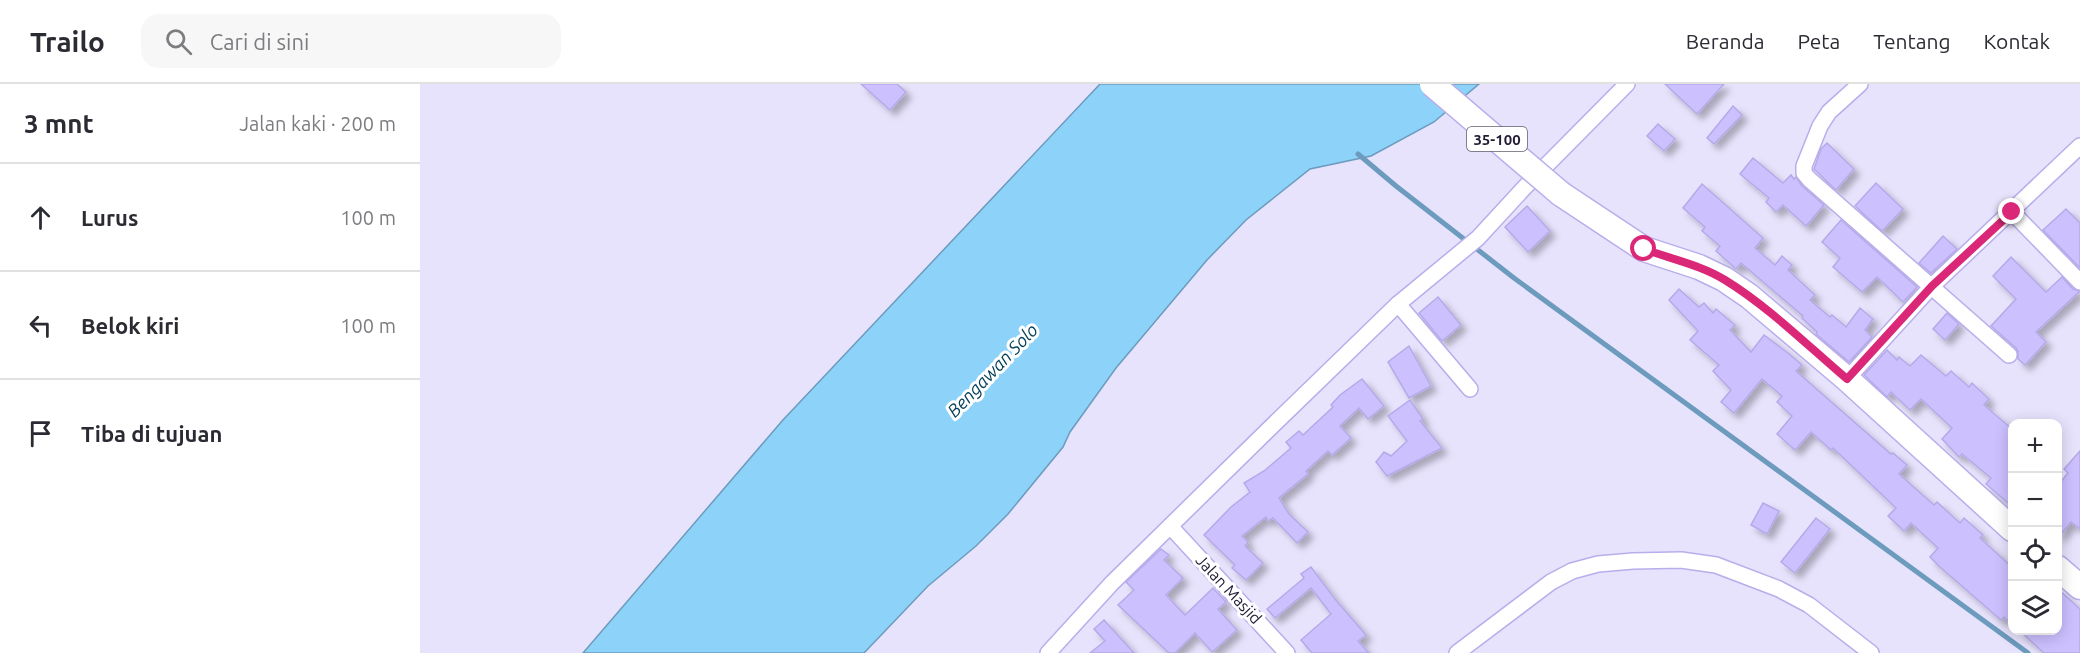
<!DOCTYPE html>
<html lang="id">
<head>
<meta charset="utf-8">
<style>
  body { margin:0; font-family:Ubuntu,sans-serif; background:#f7f7f7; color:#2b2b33 }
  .controls { position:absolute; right:18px; bottom:18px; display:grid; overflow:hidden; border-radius:12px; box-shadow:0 3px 15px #0003 }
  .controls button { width:54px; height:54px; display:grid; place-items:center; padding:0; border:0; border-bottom:2px solid #e1e1e2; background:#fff; color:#2b2b33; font:30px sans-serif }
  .stop { position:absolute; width:18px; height:18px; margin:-14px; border:4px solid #db2777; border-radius:50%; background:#fff }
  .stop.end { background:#db2777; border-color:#fff; box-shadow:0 2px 6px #0008 }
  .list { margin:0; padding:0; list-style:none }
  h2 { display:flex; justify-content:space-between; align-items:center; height:78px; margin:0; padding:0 24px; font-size:26px }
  h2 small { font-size:20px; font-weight:400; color:#7c7c81 }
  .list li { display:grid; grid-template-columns:39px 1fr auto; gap:18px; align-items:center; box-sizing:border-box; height:108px; padding:0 24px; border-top:2px solid #e1e1e2 }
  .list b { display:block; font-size:22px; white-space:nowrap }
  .list em { font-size:20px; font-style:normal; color:#7c7c81 }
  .icon { flex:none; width:33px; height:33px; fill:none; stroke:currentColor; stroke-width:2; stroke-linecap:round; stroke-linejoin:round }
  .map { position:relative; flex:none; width:1660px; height:569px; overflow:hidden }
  header { display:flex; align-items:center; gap:36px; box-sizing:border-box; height:84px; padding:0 30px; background:#fff; border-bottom:2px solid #e1e1e2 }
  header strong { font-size:28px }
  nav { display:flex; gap:33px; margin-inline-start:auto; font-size:21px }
  .search { width:420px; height:54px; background:#f7f7f7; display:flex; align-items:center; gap:15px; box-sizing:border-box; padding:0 21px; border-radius:18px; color:#7c7c81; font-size:22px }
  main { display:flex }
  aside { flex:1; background:#fff }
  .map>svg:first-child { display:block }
</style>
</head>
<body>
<header>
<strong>Trailo</strong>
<div class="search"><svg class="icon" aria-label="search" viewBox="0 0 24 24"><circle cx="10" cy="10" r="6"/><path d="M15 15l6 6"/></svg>Cari di sini</div>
<nav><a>Beranda</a><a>Peta</a><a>Tentang</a><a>Kontak</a></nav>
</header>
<main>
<aside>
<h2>3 mnt<small>Jalan kaki · 200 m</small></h2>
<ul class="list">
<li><svg class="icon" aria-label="ahead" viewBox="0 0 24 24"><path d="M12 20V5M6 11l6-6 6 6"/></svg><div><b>Lurus</b></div><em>100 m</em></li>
<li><svg class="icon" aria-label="left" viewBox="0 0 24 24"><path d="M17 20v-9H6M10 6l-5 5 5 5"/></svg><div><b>Belok kiri</b></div><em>100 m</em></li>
<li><svg class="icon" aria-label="arrive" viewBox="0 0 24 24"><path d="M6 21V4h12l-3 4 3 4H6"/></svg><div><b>Tiba di tujuan</b></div></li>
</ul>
</aside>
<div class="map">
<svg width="1660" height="569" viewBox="0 0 1660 569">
  <defs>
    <filter id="shadow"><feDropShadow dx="5.5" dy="5.5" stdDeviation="3" flood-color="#0004"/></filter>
  </defs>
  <rect width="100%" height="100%" fill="#e7e3fd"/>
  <!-- water -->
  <polygon fill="#8dd2f8" stroke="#6c9bbd" stroke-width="1.5" points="680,0 1059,0 1014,38 951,72 890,85 826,136 787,176 696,284 650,348 643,363 588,430 556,462 508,502 444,569 163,569 362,337"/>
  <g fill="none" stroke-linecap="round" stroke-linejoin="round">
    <!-- stream -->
    <polyline stroke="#6c9bbd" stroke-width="5" points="938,70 976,102 1094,194 1608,569"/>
  </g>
  <!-- building -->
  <g fill="#ccc0ff" stroke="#b5a9e7" stroke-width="1.5" filter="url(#shadow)">
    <polygon points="441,0 477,0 486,8 470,26"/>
    <polygon points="1245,0 1304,0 1277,30"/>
    <polygon points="1313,22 1322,31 1294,60 1287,54"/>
    <polygon points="1238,40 1255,55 1244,67 1227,52"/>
    <polygon points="1407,59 1434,85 1416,106 1394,85 1401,65"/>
    <polygon points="1333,74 1363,99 1371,91 1374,95 1376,93 1382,102 1404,121 1386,142 1363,121 1356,128 1346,118 1349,114 1320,90"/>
    <polygon points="1456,99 1483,125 1462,147 1435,122"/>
    <polygon points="1282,100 1343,154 1335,164 1355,181 1362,172 1372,181 1368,186 1395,211 1390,216 1410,233 1412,231 1426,243 1440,224 1453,235 1445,246 1452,253 1429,278 1396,250 1397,248 1382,234 1383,232 1321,179 1316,185 1296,167 1300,162 1282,147 1285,143 1263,124"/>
    <polygon points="1107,122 1130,147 1108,168 1085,143"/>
    <polygon points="1646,125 1660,139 1660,184 1623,146"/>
    <polygon points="1421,136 1497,203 1483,218 1457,193 1442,208 1413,183 1420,174 1402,158"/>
    <polygon points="1523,152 1537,165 1511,189 1499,179"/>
    <polygon points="1591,173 1626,208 1642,193 1653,205 1660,207 1616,248 1626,258 1605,281 1598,275 1598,268 1596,264 1571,242 1596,215 1573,192"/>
    <polygon points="1259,205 1279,223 1284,219 1293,229 1296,225 1315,241 1310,246 1331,268 1344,251 1368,269 1382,281 1376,287 1471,370 1473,369 1487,381 1479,390 1514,421 1517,418 1540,439 1544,434 1563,451 1560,454 1593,484 1593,541 1584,533 1581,536 1520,483 1510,473 1518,464 1491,439 1484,447 1468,432 1476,424 1413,364 1411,366 1391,348 1375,366 1357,350 1372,332 1357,318 1362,312 1342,295 1314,329 1301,318 1311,306 1293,287 1299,281 1270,256 1278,247 1249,216"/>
    <polygon points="1018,213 1041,241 1022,257 999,229"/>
    <polygon points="1527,229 1539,240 1525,256 1513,245"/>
    <polygon points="989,262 1011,302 989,314 968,278"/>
    <polygon points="1467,266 1477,276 1479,273 1490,282 1501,271 1526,292 1531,287 1549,303 1552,299 1569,315 1564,321 1593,346 1593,423 1566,400 1571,394 1542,370 1539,373 1522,355 1532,344 1501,315 1490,326 1471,308 1467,313 1444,291"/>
    <polygon points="942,295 964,322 948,335 939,324 920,342 931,354 912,371 908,367 886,387 888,390 859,414 869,430 888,448 877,459 853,434 848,437 846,433 822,452 828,458 825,462 843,479 826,496 812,484 815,481 784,451 811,423 830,408 824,399 844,387 871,364 866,358 879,347 883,351 913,323 911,321 920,311"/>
    <polygon points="990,316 1003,335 1000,337 1022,364 967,392 956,378 964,368 971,372 987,357 968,332"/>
    <polygon points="1660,367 1660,445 1651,438 1638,454 1638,401 1648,389 1644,385"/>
    <polygon points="1343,419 1359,427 1347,450 1331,441"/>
    <polygon points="1396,434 1410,445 1375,489 1361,478"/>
    <polygon points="741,465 749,471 744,476 763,494 746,511 765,531 793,504 806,518 798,525 817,546 792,568 775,549 755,569 749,569 698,521 714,506 706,498"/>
    <polygon points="891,483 915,515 946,551 938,557 949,569 892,569 881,556 911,530 891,504 855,534 847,525 884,494 881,490"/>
    <polygon points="1638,505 1660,525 1660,569 1624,569 1599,546 1638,546"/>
    <polygon points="684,536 714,569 670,569 685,557 674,545"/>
  </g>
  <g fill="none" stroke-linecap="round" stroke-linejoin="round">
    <!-- minor casing -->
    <g stroke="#b9adeb" stroke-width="18">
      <g id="minor">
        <polyline points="1440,0 1409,28 1400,42 1384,82 1384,89 1389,95 1589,271"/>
        <polyline points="1592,128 1660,198"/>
        <polyline points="978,220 1050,305"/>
        <polyline points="1427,295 1512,202 1660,62"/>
        <polyline points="750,442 867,569"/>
        <polyline points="628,569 692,499 848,346 978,220 1058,154 1104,104 1207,0"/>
        <polyline points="1037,569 1131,498 1152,487 1178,480 1213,477 1261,476 1296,481 1359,505 1389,521 1451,569"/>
      </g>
    </g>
    <!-- primary casing -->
    <g stroke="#b9adeb" stroke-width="27">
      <g id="primary">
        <polyline points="1141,110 1224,165 1279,183 1304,195 1329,212 1427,295 1592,445"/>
        <polyline points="1638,484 1660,503"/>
      </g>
    </g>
    <!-- minor -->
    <use href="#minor" stroke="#fff" stroke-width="15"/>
    <!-- primary -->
    <use href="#primary" stroke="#fff" stroke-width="24"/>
    <!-- primary-bridge casing -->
    <g stroke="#b9adeb" stroke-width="27" stroke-linecap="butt">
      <polyline id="primary-bridge" points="1012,0 1141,110"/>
    </g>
    <!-- primary-bridge -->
    <use href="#primary-bridge" stroke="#fff" stroke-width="24"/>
  </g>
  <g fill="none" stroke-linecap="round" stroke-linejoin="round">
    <!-- route -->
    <path stroke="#db2777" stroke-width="8" d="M1224,165C1251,175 1281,181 1305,196C1349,223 1388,262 1427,295L1512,202L1592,128"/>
  </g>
  <g text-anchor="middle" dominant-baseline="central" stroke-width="6" stroke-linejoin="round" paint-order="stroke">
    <!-- shield labels -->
    <rect fill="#fff" stroke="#635f70" stroke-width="1.5" x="1047" y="43" width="60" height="24" rx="4.5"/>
    <g font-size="15" font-weight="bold" fill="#201b32">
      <text x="1077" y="55">35-100</text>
    </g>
    <!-- street labels -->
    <g font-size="16" fill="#201b32" stroke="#fff">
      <text transform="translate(809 505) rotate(47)">Jalan Masjid</text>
    </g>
    <!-- water labels -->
    <g font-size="18" font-style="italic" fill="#033f58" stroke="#fff">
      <text transform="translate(572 286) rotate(-46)">Bengawan Solo</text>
    </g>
  </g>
</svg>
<div class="controls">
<button>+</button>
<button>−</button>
<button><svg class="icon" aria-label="locate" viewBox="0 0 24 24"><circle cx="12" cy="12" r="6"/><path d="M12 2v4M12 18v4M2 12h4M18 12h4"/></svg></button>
<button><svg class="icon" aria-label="layers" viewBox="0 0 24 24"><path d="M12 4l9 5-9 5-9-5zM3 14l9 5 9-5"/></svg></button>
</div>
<div class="stop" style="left:1224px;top:165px"></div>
<div class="stop end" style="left:1592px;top:128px"></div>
</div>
</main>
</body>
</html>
